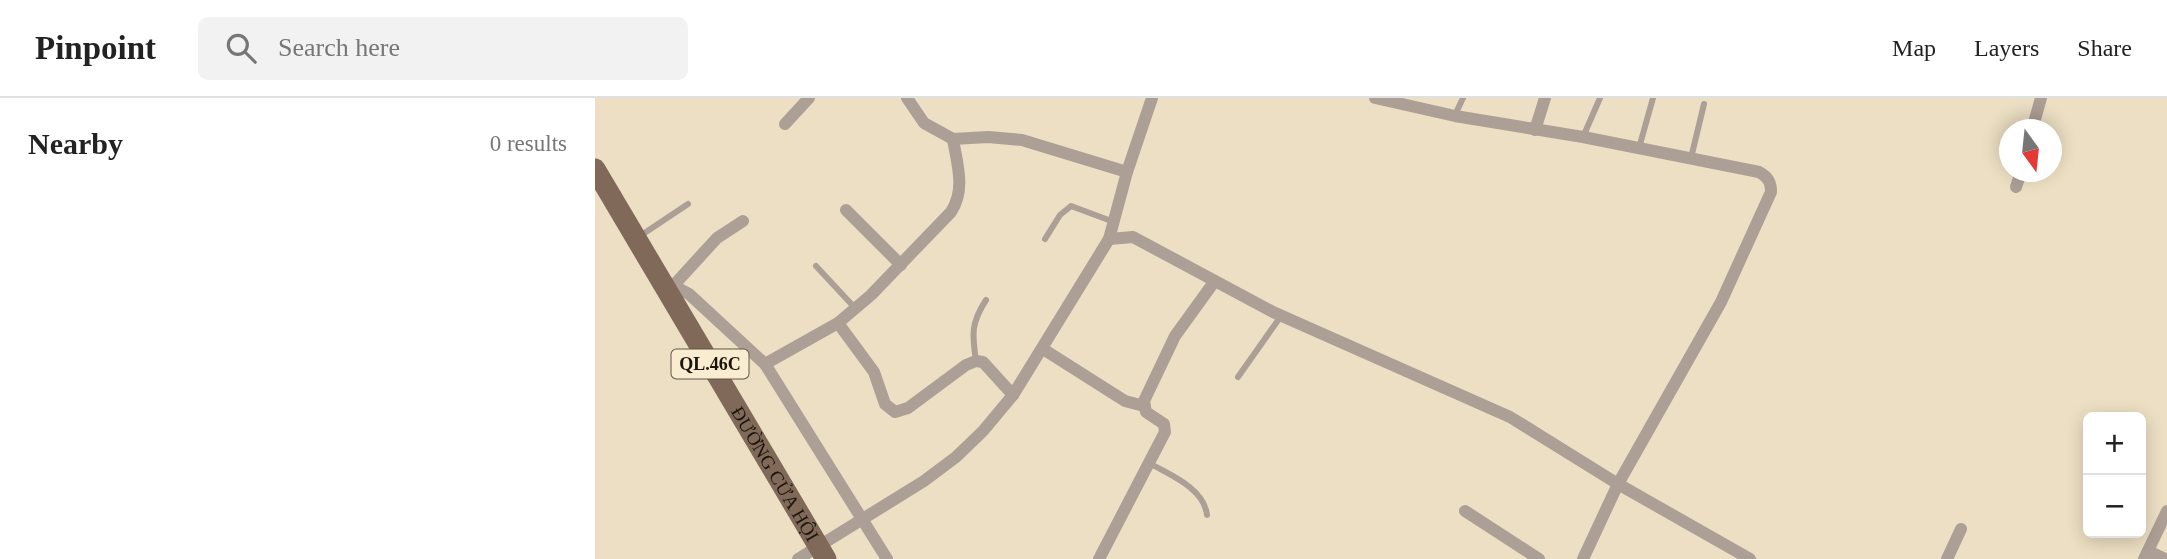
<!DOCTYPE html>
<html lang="en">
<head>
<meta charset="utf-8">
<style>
  body { margin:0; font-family:"Times New Roman",serif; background:#f2f2f2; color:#222 }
  .controls { position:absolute; right:21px; bottom:21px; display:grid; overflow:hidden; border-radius:10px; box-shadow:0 4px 18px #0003 }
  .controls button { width:63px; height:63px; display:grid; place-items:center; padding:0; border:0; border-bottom:2px solid #e0e0e0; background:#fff; color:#222; font:35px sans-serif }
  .compass { position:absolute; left:1404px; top:21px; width:63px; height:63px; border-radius:50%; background:#fff; box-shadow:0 4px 18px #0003; rotate:165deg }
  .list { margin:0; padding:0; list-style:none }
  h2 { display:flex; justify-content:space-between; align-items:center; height:91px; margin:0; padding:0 28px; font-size:30px }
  h2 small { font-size:23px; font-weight:400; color:#767676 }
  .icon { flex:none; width:38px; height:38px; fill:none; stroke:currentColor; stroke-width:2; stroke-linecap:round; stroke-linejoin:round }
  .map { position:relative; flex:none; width:1572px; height:461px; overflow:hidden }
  header { display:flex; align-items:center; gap:42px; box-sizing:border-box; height:98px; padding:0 35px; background:#fff; border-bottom:2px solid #e0e0e0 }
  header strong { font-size:33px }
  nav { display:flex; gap:38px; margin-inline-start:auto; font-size:24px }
  .search { width:490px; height:63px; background:#f2f2f2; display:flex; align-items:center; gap:18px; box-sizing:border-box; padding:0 24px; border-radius:10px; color:#767676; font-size:26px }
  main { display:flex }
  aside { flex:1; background:#fff }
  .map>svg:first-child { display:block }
</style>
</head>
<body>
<header>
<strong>Pinpoint</strong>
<div class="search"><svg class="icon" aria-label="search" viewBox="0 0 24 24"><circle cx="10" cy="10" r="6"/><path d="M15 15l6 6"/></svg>Search here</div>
<nav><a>Map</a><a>Layers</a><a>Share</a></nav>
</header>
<main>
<aside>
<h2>Nearby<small>0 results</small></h2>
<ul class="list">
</ul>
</aside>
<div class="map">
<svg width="1572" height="461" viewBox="0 0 1572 461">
  <rect width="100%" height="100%" fill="#ecdfc3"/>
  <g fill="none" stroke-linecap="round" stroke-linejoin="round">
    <!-- service -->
    <g stroke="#ac9f96" stroke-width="6">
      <polyline points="860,17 868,0"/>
      <polyline points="988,39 1005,0"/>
      <polyline points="1044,50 1058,0"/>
      <polyline points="1096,60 1109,6"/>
      <polyline points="45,138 93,106"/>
      <polyline points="450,141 465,117 476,108 519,124"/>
      <polyline points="221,168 260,210"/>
      <path d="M381,263C377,236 376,225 391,202"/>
      <polyline points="643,279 686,218"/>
      <path d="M554,365C575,377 609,390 612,417"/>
    </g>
    <!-- minor -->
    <g stroke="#ac9f96" stroke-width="12">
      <polyline points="312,0 329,25 358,41 393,39 427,42 532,74"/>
      <path d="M780,0L860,18L988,39L1164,74C1173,79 1176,84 1176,94L1126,204L1023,386L988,461"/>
      <polyline points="190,26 214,0"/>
      <polyline points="940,32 950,0"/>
      <polyline points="1437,32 1446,0"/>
      <polyline points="1421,89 1426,74"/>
      <polyline points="251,112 306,167"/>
      <polyline points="514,141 538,139 678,214 915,319 1023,386 1155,461"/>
      <polyline points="68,182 94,196 170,266 292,461"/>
      <polyline points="79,187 122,140 148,123"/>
      <polyline points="243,225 279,274 290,306 300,314 313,310 371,267 381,263 388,264 418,297"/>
      <polyline points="448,251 530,303 549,308"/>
      <path d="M170,266L243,225L276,197L356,114C371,91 362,66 358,41"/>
      <polyline points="870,413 944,461"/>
      <polyline points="1553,453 1570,461"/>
      <polyline points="203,461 329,383 361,359 388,333 418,297 514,141 532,74 557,0"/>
      <polyline points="504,461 570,334 569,326 551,314 549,303 580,238 619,184"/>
      <polyline points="1352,461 1366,431"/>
      <polyline points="1549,461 1572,413"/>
    </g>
    <!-- primary -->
    <path stroke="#806959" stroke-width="21" id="s1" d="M0,71L231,461"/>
  </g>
  <g text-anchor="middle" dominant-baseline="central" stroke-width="7" stroke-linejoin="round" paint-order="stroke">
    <!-- shield labels -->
    <rect fill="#faecd0" stroke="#5e5647" stroke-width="2" x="76.5" y="251.5" width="77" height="29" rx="5"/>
    <g font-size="18" font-weight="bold" fill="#1b160c">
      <text x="115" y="266">QL.46C</text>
    </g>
    <!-- street labels -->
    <g font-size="19" fill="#1b160c" stroke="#faecd0">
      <text stroke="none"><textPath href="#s1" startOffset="354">ĐƯỜNG CỬA HỘI</textPath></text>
    </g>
  </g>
</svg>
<div class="controls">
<button>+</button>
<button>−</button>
</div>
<svg class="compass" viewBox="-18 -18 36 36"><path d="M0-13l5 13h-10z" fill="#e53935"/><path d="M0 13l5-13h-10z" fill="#767676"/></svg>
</div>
</main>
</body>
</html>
